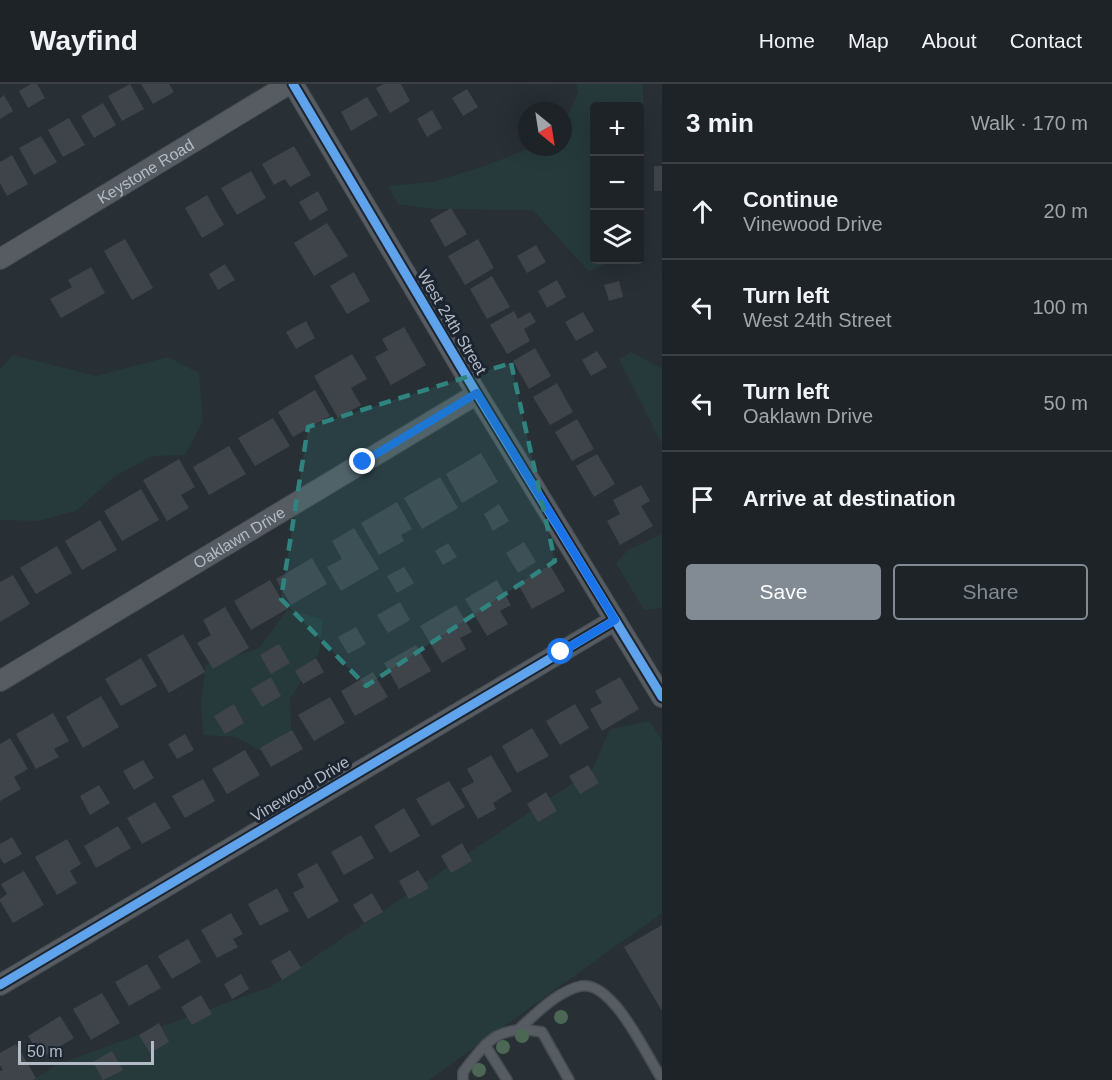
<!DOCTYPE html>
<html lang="en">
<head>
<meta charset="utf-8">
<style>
  body { margin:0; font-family:Arial,sans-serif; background:#262b30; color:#f1f3f6 }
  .controls { position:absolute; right:18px; top:18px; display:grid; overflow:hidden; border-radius:6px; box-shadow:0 6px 24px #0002 }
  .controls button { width:54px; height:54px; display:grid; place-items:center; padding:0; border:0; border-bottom:2px solid #3c4045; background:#1e2328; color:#f1f3f6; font:30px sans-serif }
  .compass { position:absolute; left:518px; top:18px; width:54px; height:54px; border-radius:50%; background:#1e2328; box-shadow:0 6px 24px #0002; rotate:150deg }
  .scale { position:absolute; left:18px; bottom:15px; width:136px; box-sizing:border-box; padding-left:6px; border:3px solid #b2bbc6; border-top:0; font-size:16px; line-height:21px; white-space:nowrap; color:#b2bbc6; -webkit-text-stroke:4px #1c252f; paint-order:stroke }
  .stop { position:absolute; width:18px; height:18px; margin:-14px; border:4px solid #1a73e8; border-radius:50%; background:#fff }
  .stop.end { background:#1a73e8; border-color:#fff; box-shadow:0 2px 6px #0008 }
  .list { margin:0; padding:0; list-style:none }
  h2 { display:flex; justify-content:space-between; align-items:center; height:78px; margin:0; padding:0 24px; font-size:26px }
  h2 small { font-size:20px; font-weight:400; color:#a1a4a8 }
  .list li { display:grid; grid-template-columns:39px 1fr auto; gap:18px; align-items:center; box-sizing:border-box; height:96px; padding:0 24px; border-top:2px solid #3c4045 }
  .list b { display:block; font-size:22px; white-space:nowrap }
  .list p { margin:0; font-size:20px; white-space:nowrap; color:#a1a4a8 }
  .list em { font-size:20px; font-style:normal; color:#a1a4a8 }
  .actions { display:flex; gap:12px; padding:18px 24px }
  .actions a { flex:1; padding:14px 0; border:2px solid #828a93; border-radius:6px; text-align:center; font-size:21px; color:#828a93 }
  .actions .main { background:#828a93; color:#fff }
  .icon { flex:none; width:33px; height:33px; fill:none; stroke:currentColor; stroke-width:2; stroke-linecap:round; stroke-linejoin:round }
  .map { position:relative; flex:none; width:662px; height:996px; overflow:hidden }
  header { display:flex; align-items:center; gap:36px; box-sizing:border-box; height:84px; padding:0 30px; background:#1e2328; border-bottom:2px solid #3c4045 }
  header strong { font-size:28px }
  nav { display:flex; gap:33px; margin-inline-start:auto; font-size:21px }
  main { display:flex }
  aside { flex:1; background:#1e2328 }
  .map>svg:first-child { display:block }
</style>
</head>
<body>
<header>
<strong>Wayfind</strong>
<nav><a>Home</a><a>Map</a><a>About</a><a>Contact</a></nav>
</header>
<main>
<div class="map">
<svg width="662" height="996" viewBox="0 0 662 996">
  <rect width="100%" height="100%" fill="#282f35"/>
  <!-- green -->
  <g fill="#263a3b">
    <polygon points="577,0 643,0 644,45 640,63 640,22 594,22 594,176 611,176 589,188 533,126 433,125 398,120 388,102 432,98 482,83 533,63 563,63 563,43 578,8"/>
    <polygon points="631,268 662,285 662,360 619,275"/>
    <polygon points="13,271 96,292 168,273 199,289 203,337 185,371 152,372 115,392 76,427 38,437 0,436 0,285"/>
    <polygon points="662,450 662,524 644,526 616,479 628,466"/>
    <polygon points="288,525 323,536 319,568 290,615 292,654 266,670 236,653 203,651 201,616 206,581 259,564"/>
    <polygon points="650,637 662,657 662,829 429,996 33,996 56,981 270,903 592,686 610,645"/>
  </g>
  <!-- building -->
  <g fill="#3f444a">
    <polygon points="31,0 37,0 45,14 28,24 19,7"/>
    <polygon points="130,0 144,25 122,37 108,12"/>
    <polygon points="141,0 169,0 174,8 153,20"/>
    <polygon points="384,0 401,0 410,17 390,29 376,4"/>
    <polygon points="467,5 478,23 463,32 452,14"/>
    <polygon points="4,11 13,27 0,35 0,14"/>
    <polygon points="367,13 378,31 351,47 341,28"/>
    <polygon points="103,19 116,41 94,54 81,32"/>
    <polygon points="432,26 442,44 427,53 417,35"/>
    <polygon points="69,34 85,61 63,73 48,46"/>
    <polygon points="41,52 57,78 34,91 19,64"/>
    <polygon points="294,62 311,91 290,103 285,95 274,101 262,80"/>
    <polygon points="12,71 28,100 7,112 0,99 0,78"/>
    <rect x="654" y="82" width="8" height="25"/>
    <polygon points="251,87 266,114 237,131 221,104"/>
    <polygon points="318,107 328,126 310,137 299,118"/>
    <polygon points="207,111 224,141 202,154 185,124"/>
    <polygon points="451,124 467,150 445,163 430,136"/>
    <polygon points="327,139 348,172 314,192 294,159"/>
    <polygon points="125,155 153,204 132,216 104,167"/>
    <polygon points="478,155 494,184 465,201 448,172"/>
    <polygon points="536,161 546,178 527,189 517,172"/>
    <polygon points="225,180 235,196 218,206 209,190"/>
    <polygon points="91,183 105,209 61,234 50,215 72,203 68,196"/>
    <polygon points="354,188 370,217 347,230 330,202"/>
    <polygon points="492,192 510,223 487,235 470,205"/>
    <polygon points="557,196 566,213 547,224 538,207"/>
    <polygon points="619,197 623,213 609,217 604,201"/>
    <polygon points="514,227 518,235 530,228 536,238 524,245 530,257 507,270 490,241"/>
    <polygon points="583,228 594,247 576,257 565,238"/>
    <polygon points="306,237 315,254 296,265 286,248"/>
    <polygon points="404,243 426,281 391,301 375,273 388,266 382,255"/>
    <polygon points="535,264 551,292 529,305 513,277"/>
    <polygon points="597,267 607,283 591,292 582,276"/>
    <polygon points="352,270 367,295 351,304 361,321 338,334 314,292"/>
    <polygon points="557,299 573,328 550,341 533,313"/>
    <polygon points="315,306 330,332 293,353 278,328"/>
    <polygon points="273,334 290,362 255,382 238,354"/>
    <polygon points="577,335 594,365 572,377 555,348"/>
    <polygon points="229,362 246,390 209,411 193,383"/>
    <polygon points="481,369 498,398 462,419 446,390"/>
    <polygon points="597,370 615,400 594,413 576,382"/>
    <polygon points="179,375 195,403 181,411 189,424 167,437 143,396"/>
    <polygon points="440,393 458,424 422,445 404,414"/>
    <polygon points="641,401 650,417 641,422 653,442 620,461 607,437 620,430 613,416"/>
    <polygon points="141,405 159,436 122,457 104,427"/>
    <polygon points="397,418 412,445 401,451 404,457 379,471 361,439"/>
    <polygon points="499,420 509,437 493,447 484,430"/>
    <polygon points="100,436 117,466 82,486 65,457"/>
    <polygon points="354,444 379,485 341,507 327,483 342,475 332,457"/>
    <polygon points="524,458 536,478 518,489 506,469"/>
    <polygon points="448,459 457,473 443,481 435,467"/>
    <polygon points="57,462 72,489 36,510 20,484"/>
    <polygon points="312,474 327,500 291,521 276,495"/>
    <polygon points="550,481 565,507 532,525 518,500"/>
    <polygon points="404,483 414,499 397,509 387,492"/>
    <polygon points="13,491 30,520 0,538 0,498"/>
    <polygon points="270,496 287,525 251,546 234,517"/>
    <polygon points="497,496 511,521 500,527 508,540 487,552 465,515"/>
    <polygon points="400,518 410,536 388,549 377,531"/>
    <polygon points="456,521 472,548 460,554 466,565 442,579 420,542"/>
    <polygon points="225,523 249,564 213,585 197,559 211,551 203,536"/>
    <polygon points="356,543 366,560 348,570 338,553"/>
    <polygon points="183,550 205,588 169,609 147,571"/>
    <polygon points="279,560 290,579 271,590 260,571"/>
    <polygon points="416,561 431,587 399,605 384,579"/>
    <polygon points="141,574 157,602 121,622 105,595"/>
    <polygon points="316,574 324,588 303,600 295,587"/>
    <polygon points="373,588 388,613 355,632 341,607"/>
    <polygon points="271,593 281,612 262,623 251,605"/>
    <polygon points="620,593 639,625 602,647 590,625 602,619 595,607"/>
    <polygon points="101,612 119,643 83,664 66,633"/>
    <polygon points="330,613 345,639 314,657 298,631"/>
    <polygon points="234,620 244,639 225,650 214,632"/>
    <polygon points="575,620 589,644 560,661 546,637"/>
    <polygon points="53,629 69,657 54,665 59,673 36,685 16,650"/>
    <polygon points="532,644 549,672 517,689 502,662"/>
    <polygon points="292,646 303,665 271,683 260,664"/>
    <polygon points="185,650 194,666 177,675 168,660"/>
    <polygon points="10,654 28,685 14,693 21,705 0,717 0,660"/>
    <polygon points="245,666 260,691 227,710 212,685"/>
    <polygon points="491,671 512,707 493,719 496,725 478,735 461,705 474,698 467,685"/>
    <polygon points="143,676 154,694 134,706 123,687"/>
    <polygon points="588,681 599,699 580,710 569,692"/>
    <polygon points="203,695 215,717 185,734 172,712"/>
    <polygon points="449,697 465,723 432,742 416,715"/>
    <polygon points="99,701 110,719 90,731 80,712"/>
    <polygon points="546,708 557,727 538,738 527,720"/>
    <polygon points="155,718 171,744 142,760 127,734"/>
    <polygon points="404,724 420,752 390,769 374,742"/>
    <polygon points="118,742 131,764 96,784 84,762"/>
    <polygon points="361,751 374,774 344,791 331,768"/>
    <polygon points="12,753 22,770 4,780 0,774 0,760"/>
    <polygon points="67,755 81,780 70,787 77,799 57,811 35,773"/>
    <polygon points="462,759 472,777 451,789 441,772"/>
    <polygon points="317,779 339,817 308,835 293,809 304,803 297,790"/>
    <polygon points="418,786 429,804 409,815 399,797"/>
    <polygon points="24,787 44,821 13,839 0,817 0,815 7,810 1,800"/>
    <polygon points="277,804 289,827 260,842 248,820"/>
    <polygon points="372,809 383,828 364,839 353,821"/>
    <polygon points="231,829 243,850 233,855 238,863 217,874 201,846"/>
    <polygon points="662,841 662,927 624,863"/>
    <polygon points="188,855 201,878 172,895 158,872"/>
    <polygon points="290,866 301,884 282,896 271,877"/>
    <polygon points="147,880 161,904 129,922 115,898"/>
    <polygon points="241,890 249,905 232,915 224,900"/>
    <polygon points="102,909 120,939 91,956 73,925"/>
    <polygon points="201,911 212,930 192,941 181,923"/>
    <polygon points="60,932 74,954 41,974 28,952"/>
    <polygon points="159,939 169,958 150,969 139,951"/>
    <polygon points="16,960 36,994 33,996 0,996 0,987 3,986 0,981 0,969"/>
    <polygon points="112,967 123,986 103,996 93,978"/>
  </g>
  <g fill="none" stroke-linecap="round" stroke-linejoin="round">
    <!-- lane casing -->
    <g stroke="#464b50" stroke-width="12">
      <g id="lane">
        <path d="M520,944C537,929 558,907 581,902C612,896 646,970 660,992"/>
        <polyline points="485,961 507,996"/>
        <path d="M463,996V988C488,956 498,940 542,948L569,996"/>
      </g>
    </g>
    <!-- street casing -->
    <g stroke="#464b50" stroke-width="22">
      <g id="street">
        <polyline points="293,0 477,310 662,613"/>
        <path id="s1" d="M0,175L289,0"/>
        <path id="s2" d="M0,597L477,310"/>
        <polyline points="0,901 615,536"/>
      </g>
    </g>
    <!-- lane -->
    <use href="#lane" stroke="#575c63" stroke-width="9"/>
    <!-- street -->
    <use href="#street" stroke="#575c63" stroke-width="20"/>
    <!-- cycleway casing -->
    <g stroke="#1c252f" stroke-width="13">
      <g id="cycleway">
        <polyline points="293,0 477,310 662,613"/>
        <polyline points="0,901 615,536"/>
      </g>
    </g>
    <!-- cycleway -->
    <use href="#cycleway" stroke="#60a3ed" stroke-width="9"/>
  </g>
  <!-- trees -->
  <g fill="#4c6855">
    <circle cx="561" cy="933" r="7"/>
    <circle cx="522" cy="952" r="7"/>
    <circle cx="503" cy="963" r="7"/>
    <circle cx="479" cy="986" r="7"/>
  </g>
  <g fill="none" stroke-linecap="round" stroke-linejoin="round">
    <!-- route -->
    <polyline stroke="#1a73e8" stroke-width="8" points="363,378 477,309 615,536 561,568"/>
  </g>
  <!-- marked area -->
  <path fill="#308480" fill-opacity="0.2" stroke="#308480" stroke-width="4.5" stroke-dasharray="12 8" stroke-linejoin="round" d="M511,279L555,477L366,602L281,515L308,343Z"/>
  <g text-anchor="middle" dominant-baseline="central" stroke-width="6" stroke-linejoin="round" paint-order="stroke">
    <!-- street labels -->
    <g font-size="16" fill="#b2bbc6" stroke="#1c252f">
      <text stroke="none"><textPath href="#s1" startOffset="170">Keystone Road</textPath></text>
      <text transform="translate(452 238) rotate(59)">West 24th Street</text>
      <text stroke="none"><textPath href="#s2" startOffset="279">Oaklawn Drive</textPath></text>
      <text transform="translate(300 705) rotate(-31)">Vinewood Drive</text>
    </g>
  </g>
</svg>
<div class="controls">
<button>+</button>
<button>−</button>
<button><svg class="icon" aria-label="layers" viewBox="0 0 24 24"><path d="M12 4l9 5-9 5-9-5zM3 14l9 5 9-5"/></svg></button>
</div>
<svg class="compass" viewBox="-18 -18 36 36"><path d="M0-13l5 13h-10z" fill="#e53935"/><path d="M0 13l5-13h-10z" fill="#a1a4a8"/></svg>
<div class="scale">50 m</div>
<div class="stop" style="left:561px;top:568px"></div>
<div class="stop end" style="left:363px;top:378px"></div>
</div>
<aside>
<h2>3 min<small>Walk · 170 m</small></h2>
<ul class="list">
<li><svg class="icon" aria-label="ahead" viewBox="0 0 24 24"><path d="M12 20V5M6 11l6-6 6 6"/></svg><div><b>Continue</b><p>Vinewood Drive</p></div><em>20 m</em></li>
<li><svg class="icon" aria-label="left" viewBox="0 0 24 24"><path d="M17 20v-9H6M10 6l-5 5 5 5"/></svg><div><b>Turn left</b><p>West 24th Street</p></div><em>100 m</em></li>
<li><svg class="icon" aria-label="left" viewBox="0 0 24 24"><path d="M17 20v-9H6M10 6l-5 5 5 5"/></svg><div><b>Turn left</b><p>Oaklawn Drive</p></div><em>50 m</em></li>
<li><svg class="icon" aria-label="arrive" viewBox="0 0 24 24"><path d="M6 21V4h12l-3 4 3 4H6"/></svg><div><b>Arrive at destination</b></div></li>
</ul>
<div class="actions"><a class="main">Save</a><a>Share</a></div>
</aside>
</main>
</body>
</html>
